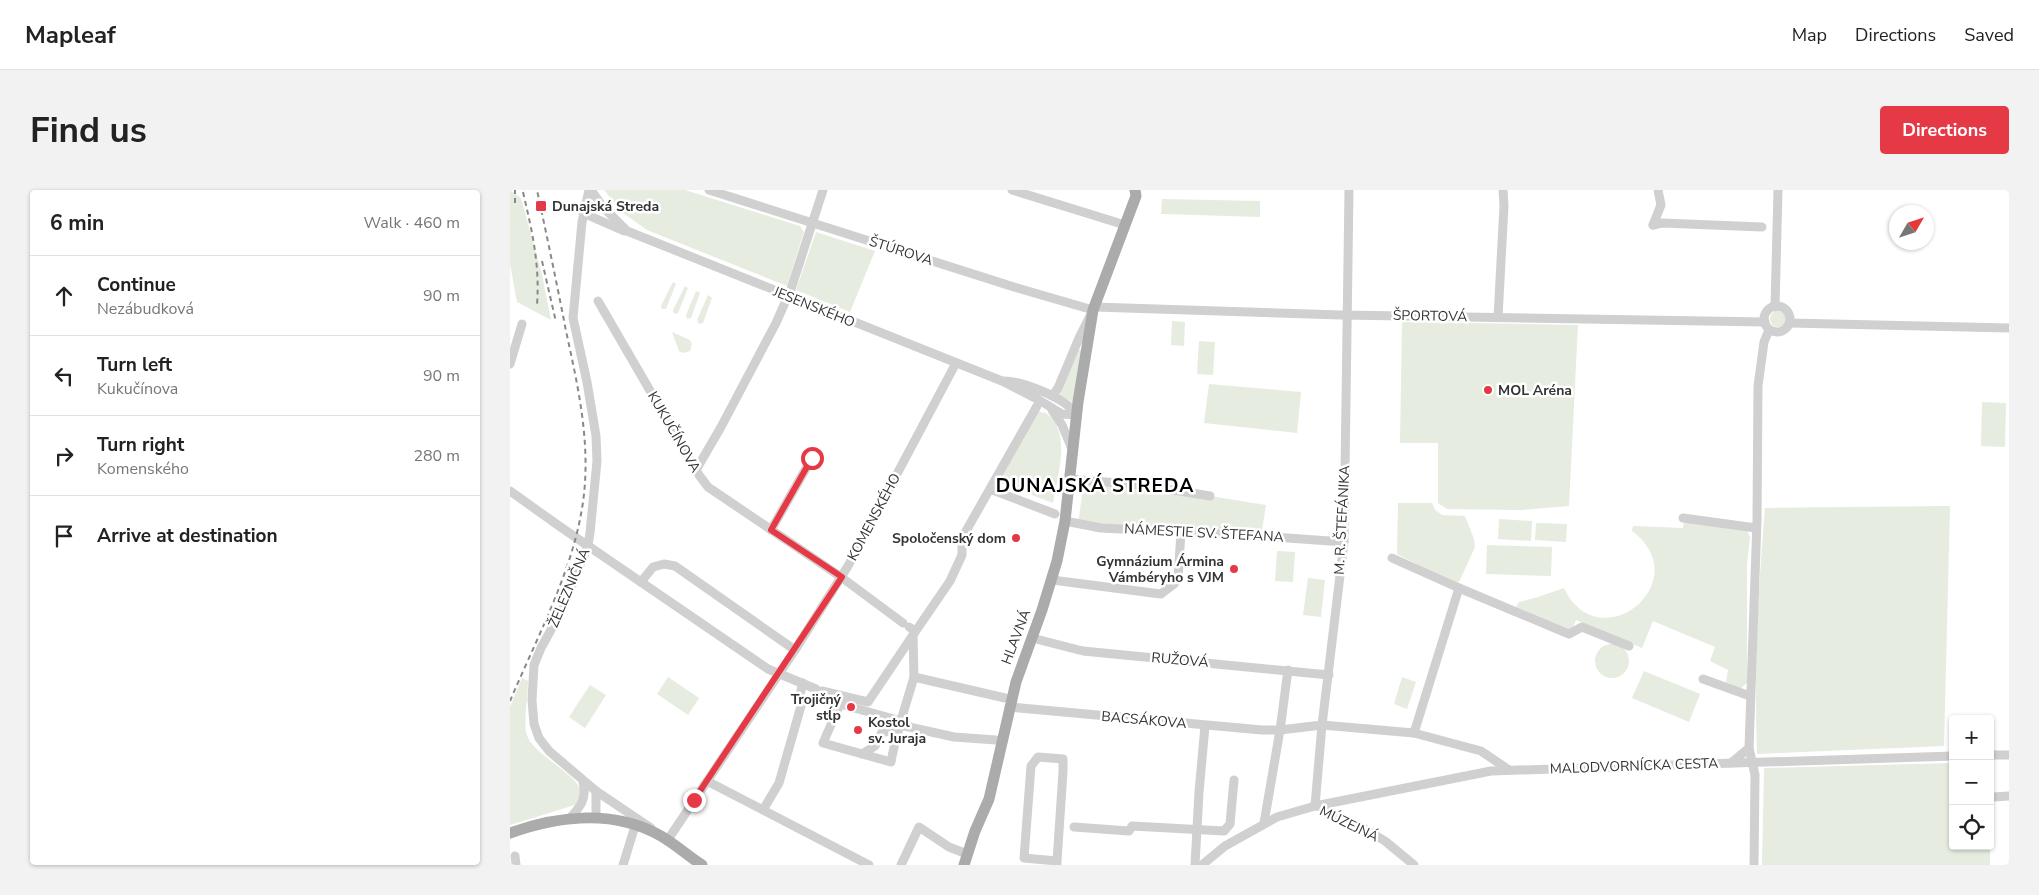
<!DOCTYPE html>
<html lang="en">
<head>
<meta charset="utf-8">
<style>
  body { margin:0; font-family:"Nunito Sans",sans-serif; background:#f2f2f2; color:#222 }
  .controls { position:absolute; right:15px; bottom:15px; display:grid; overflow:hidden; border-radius:5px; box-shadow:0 1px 4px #0004 }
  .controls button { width:45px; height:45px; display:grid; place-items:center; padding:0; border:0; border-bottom:1px solid #e0e0e0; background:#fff; color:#222; font:25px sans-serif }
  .compass { position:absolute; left:1379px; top:15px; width:45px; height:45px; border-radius:50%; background:#fff; box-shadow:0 1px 4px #0004; rotate:51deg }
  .stop { position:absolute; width:15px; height:15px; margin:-11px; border:4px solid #e63946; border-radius:50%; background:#fff }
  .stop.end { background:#e63946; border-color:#fff; box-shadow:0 1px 5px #0008 }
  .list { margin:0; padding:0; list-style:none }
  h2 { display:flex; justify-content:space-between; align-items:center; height:65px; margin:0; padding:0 20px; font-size:21px }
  h2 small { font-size:16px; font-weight:400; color:#767676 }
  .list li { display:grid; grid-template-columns:32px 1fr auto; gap:15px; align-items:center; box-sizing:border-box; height:80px; padding:0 20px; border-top:1px solid #e0e0e0 }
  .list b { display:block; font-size:19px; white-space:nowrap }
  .list p { margin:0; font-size:16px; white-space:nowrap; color:#767676 }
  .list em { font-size:16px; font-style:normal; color:#767676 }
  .icon { flex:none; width:28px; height:28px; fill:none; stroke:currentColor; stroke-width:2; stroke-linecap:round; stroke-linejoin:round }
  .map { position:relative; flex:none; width:1499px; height:675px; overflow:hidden; border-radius:5px }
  header { display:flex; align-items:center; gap:30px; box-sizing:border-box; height:70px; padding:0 25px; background:#fff; border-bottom:1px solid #e0e0e0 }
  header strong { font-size:24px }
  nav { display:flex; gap:28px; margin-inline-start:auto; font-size:18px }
  .intro { display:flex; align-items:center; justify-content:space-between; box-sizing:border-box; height:120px; padding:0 30px }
  h1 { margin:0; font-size:35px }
  .button { padding:12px 22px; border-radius:5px; background:#e63946; color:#fff; font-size:18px; font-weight:700 }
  main { display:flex; gap:30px; padding:0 30px }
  aside { flex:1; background:#fff; border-radius:5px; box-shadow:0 1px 4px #0004 }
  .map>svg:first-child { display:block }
</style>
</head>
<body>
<header>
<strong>Mapleaf</strong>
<nav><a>Map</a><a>Directions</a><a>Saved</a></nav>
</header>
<div class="intro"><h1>Find us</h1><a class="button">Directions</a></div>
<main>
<aside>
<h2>6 min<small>Walk · 460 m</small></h2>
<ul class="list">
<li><svg class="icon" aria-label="ahead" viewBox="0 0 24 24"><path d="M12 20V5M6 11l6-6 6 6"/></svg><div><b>Continue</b><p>Nezábudková</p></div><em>90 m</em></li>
<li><svg class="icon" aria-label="left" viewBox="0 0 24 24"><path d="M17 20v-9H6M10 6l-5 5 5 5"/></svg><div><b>Turn left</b><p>Kukučínova</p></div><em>90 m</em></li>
<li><svg class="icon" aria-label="right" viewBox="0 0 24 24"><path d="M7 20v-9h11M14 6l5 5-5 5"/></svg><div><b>Turn right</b><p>Komenského</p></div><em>280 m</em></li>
<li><svg class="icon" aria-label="arrive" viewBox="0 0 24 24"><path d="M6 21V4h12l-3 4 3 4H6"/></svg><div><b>Arrive at destination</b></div></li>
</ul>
</aside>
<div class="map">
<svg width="1499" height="675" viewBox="0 0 1499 675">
  <rect width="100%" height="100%" fill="#fff"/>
  <!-- green -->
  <g fill="#e6ecdf">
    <polygon points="0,0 11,8 32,85 41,130 7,112 0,74"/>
    <polygon points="94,0 175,0 290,36 294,42 277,96 137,40 113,23"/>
    <polygon points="652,9 750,11 750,27 651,24"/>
    <polygon points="306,42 365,61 340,122 286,100"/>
    <polygon points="163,92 166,94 156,119 152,119 151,116"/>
    <polygon points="175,96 178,98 168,123 164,124 163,120"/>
    <polygon points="186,101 190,103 181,128 177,129 176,125"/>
    <polygon points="198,105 202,108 193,133 189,134 187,130"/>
    <circle cx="1268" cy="129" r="8"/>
    <polygon points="662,131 675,132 674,156 661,155"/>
    <polygon points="892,132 1068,135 1059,316 1012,320 937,319 928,313 928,253 890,253"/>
    <polygon points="162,142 180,150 182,154 180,161 173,163 169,161"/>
    <polygon points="689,151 705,152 703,185 687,184"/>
    <polygon points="567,159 575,161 563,212 549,205"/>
    <polygon points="699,194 791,202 787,243 694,233"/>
    <polygon points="1472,212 1496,213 1495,257 1471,256"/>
    <path d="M526,221C529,222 534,222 537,224C562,241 547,289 543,313L485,291Z"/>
    <polygon points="574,291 632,295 756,315 751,346 568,334"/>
    <polygon points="888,313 922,313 925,320 932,325 955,326 964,349 965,357 949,392 945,394 887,364"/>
    <path d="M1440,316L1434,556L1247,564C1244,483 1248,399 1255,318Z"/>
    <polygon points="989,329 1022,331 1021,351 988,349"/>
    <path d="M1174,331L1237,341L1240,347L1237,375V493L1230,499L1216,492L1218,480L1200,471L1205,457L1143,431L1132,458L1066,430L1063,437L1059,439L1006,417L1009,412L1028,407L1054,398C1089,472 1189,391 1122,341L1123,336L1173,338Z"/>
    <polygon points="1026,333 1057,334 1056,352 1025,350"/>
    <polygon points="977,355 1042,357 1041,386 976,384"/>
    <polygon points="767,361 785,362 783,392 765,391"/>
    <polygon points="798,388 815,390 811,427 793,425"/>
    <circle cx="1102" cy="471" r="17"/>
    <polygon points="1134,481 1190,504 1179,532 1122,508"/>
    <polygon points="158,487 189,508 178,525 147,504"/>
    <polygon points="892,487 906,492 897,519 884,514"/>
    <path d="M12,488L18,491C18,504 14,530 16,542C20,564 67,583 71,601C72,606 68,611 65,615L0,635V517Z"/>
    <polygon points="80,495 96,505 75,538 59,527"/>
    <polygon points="1443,573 1443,656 1480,656 1480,675 1252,675 1254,578"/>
  </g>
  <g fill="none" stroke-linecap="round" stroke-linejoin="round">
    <!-- minor -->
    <g stroke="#d0d0d0" stroke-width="9">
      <polyline points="79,0 72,32 63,128 77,192 86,246 87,271 80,343 78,355 53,418 31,458 24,475 22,510 24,534 29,548 39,561 86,601 141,638"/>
      <path d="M81,0L93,17L117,41L492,191L529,210L552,224L567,225C556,208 511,190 492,191"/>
      <polyline points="199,0 504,97 583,120 569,148 548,198 542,206"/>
      <polyline points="502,0 615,35"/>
      <polyline points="73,23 114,41"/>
      <polyline points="1143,35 1152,33 1252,37"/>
      <polyline points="1143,35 1151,15 1148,0"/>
      <polyline points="88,111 189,285 198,297 331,387 393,433"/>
      <circle cx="1267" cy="129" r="13"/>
      <polyline points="585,117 831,125 1255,132"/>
      <polyline points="1265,117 1268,0"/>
      <polyline points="988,127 994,16 993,0"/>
      <polyline points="1280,133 1499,138"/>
      <polyline points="0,174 12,134"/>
      <polyline points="542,220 552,235 562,259"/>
      <polyline points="186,280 211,237 266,133 281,99 313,0"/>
      <polyline points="559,289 632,295 700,306"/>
      <polyline points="480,299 545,324"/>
      <polyline points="0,301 52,338 258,479 306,499"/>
      <polyline points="1173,328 1246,338"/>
      <polyline points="555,331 591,338 751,346 834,352"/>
      <polyline points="261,340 302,268"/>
      <polyline points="882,368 949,398 1059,444 1072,437 1119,456"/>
      <polyline points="542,390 651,404 664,394 668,389 671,342"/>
      <polyline points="131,392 143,377 154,374 165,376 285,460"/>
      <polyline points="522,448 573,461 819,485"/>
      <polyline points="404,487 403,445 440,391 452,365 452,348 527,216"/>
      <polyline points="1193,489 1240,506"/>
      <polyline points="312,501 358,512 403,445 404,440 399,437"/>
      <polyline points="499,517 752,540 770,540 812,535 904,543 971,561 999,580"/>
      <path d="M391,531L330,514L313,553L381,572C386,543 396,515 404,487L495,508"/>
      <polyline points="390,535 444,547 486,550"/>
      <polyline points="904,543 949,398"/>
      <polyline points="352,564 365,556 372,542 388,541"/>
      <polyline points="1480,565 1499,565"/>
      <polyline points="1221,573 1239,558"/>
      <polyline points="197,591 359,675"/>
      <polyline points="1483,607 1499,606"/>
      <polyline points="805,616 812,535 834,352 839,0"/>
      <polyline points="808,616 852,637 875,651 904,675"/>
      <polyline points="253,620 269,593 293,509 289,508 293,493"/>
      <path d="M60,628C71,616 77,609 73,591"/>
      <polyline points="86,628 86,601"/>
      <polyline points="754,633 770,540 778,480"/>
      <polyline points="564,637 619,641 622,636 714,641 720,634 724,590"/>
      <polyline points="157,651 285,460 338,376 446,173"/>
      <polyline points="5,666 6,675"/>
      <polyline points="113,675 125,636"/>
      <polyline points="391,675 409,637 439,657 457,664"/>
      <polyline points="547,675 547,671 553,582 553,569 528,567 521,576 514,668 547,671"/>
      <polyline points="685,675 689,602 695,536"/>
      <polyline points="692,675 715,656 767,627 805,616 981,581 1443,566"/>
      <polyline points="1244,675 1245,585 1239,558 1247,330 1248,196 1254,152 1259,140"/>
    </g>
    <!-- major -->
    <g stroke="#ababab" stroke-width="11">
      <path d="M0,643C48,626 104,619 151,646C165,654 178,666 192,675"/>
      <polyline points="454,675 465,641 479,609 506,492 532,420 547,371 555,331 568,212 583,120 626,6 625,0"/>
    </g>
    <!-- rail -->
    <g stroke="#888" stroke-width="2" stroke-dasharray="5 4" stroke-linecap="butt">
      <path d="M13,2C22,41 30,74 27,115"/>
      <polyline points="5,13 5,0"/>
      <polyline points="32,71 46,132"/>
      <path d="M0,511C25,452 60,386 71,324C83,262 69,201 56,141C47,94 37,47 27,0"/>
    </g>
  </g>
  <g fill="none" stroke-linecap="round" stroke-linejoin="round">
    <!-- route -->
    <polyline stroke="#e63946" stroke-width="6" points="184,610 332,387 261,340 302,268"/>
  </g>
  <!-- markers -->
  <g fill="#e63946" stroke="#fff" stroke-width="2">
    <rect x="25" y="10" width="12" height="12" rx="2.5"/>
    <circle cx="978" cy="200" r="5"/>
    <circle cx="506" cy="348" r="5"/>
    <circle cx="724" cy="379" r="5"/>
    <circle cx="341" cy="517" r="5"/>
    <circle cx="348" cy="540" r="5"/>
  </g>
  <g text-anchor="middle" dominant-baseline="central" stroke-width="5" stroke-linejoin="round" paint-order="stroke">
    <!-- poi labels -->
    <g font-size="14" font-weight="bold" fill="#333" stroke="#fff" text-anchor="start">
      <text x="42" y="16">Dunajská Streda</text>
      <text x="988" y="200">MOL Aréna</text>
      <text x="496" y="348" text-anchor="end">Spoločenský dom</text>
      <text x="714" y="371" text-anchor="end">Gymnázium Ármina<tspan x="714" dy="16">Vámbéryho s VJM</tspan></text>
      <text x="331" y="509" text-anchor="end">Trojičný<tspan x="331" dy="16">stĺp</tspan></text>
      <text x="358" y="532">Kostol<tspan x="358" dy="16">sv. Juraja</tspan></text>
    </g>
    <!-- street labels -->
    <g font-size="14" fill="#333" stroke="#fff">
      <text transform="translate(391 61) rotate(18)">ŠTÚROVA</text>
      <text transform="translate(304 117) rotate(22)">JESENSKÉHO</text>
      <text transform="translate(920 126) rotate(1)">ŠPORTOVÁ</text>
      <text transform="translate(164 242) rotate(60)">KUKUČÍNOVA</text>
      <text transform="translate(364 327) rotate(-62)">KOMENSKÉHO</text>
      <text transform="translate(832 330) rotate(-87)">M. R. ŠTEFÁNIKA</text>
      <text transform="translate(694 343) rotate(3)">NÁMESTIE SV. ŠTEFANA</text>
      <text transform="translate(59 398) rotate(-67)">ŽELEZNIČNÁ</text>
      <text transform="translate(506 447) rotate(-69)">HLAVNÁ</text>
      <text transform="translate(670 470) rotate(5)">RUŽOVÁ</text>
      <text transform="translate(634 530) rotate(5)">BACSÁKOVA</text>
      <text transform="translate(1124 576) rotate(-2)">MALODVORNÍCKA CESTA</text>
      <text transform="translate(839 634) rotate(26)">MÚZEJNÁ</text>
    </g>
    <!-- district labels -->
    <g font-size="19" font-weight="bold" letter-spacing="1" fill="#000" stroke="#fff">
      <text x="585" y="296">DUNAJSKÁ STREDA</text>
    </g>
  </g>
</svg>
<div class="controls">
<button>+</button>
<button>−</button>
<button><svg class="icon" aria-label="locate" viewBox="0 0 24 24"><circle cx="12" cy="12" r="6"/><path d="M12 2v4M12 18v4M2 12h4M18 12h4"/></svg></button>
</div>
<svg class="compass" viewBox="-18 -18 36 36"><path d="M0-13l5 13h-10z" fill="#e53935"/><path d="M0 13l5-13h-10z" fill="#767676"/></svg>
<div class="stop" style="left:302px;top:268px"></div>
<div class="stop end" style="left:184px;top:610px"></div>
</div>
</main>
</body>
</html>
